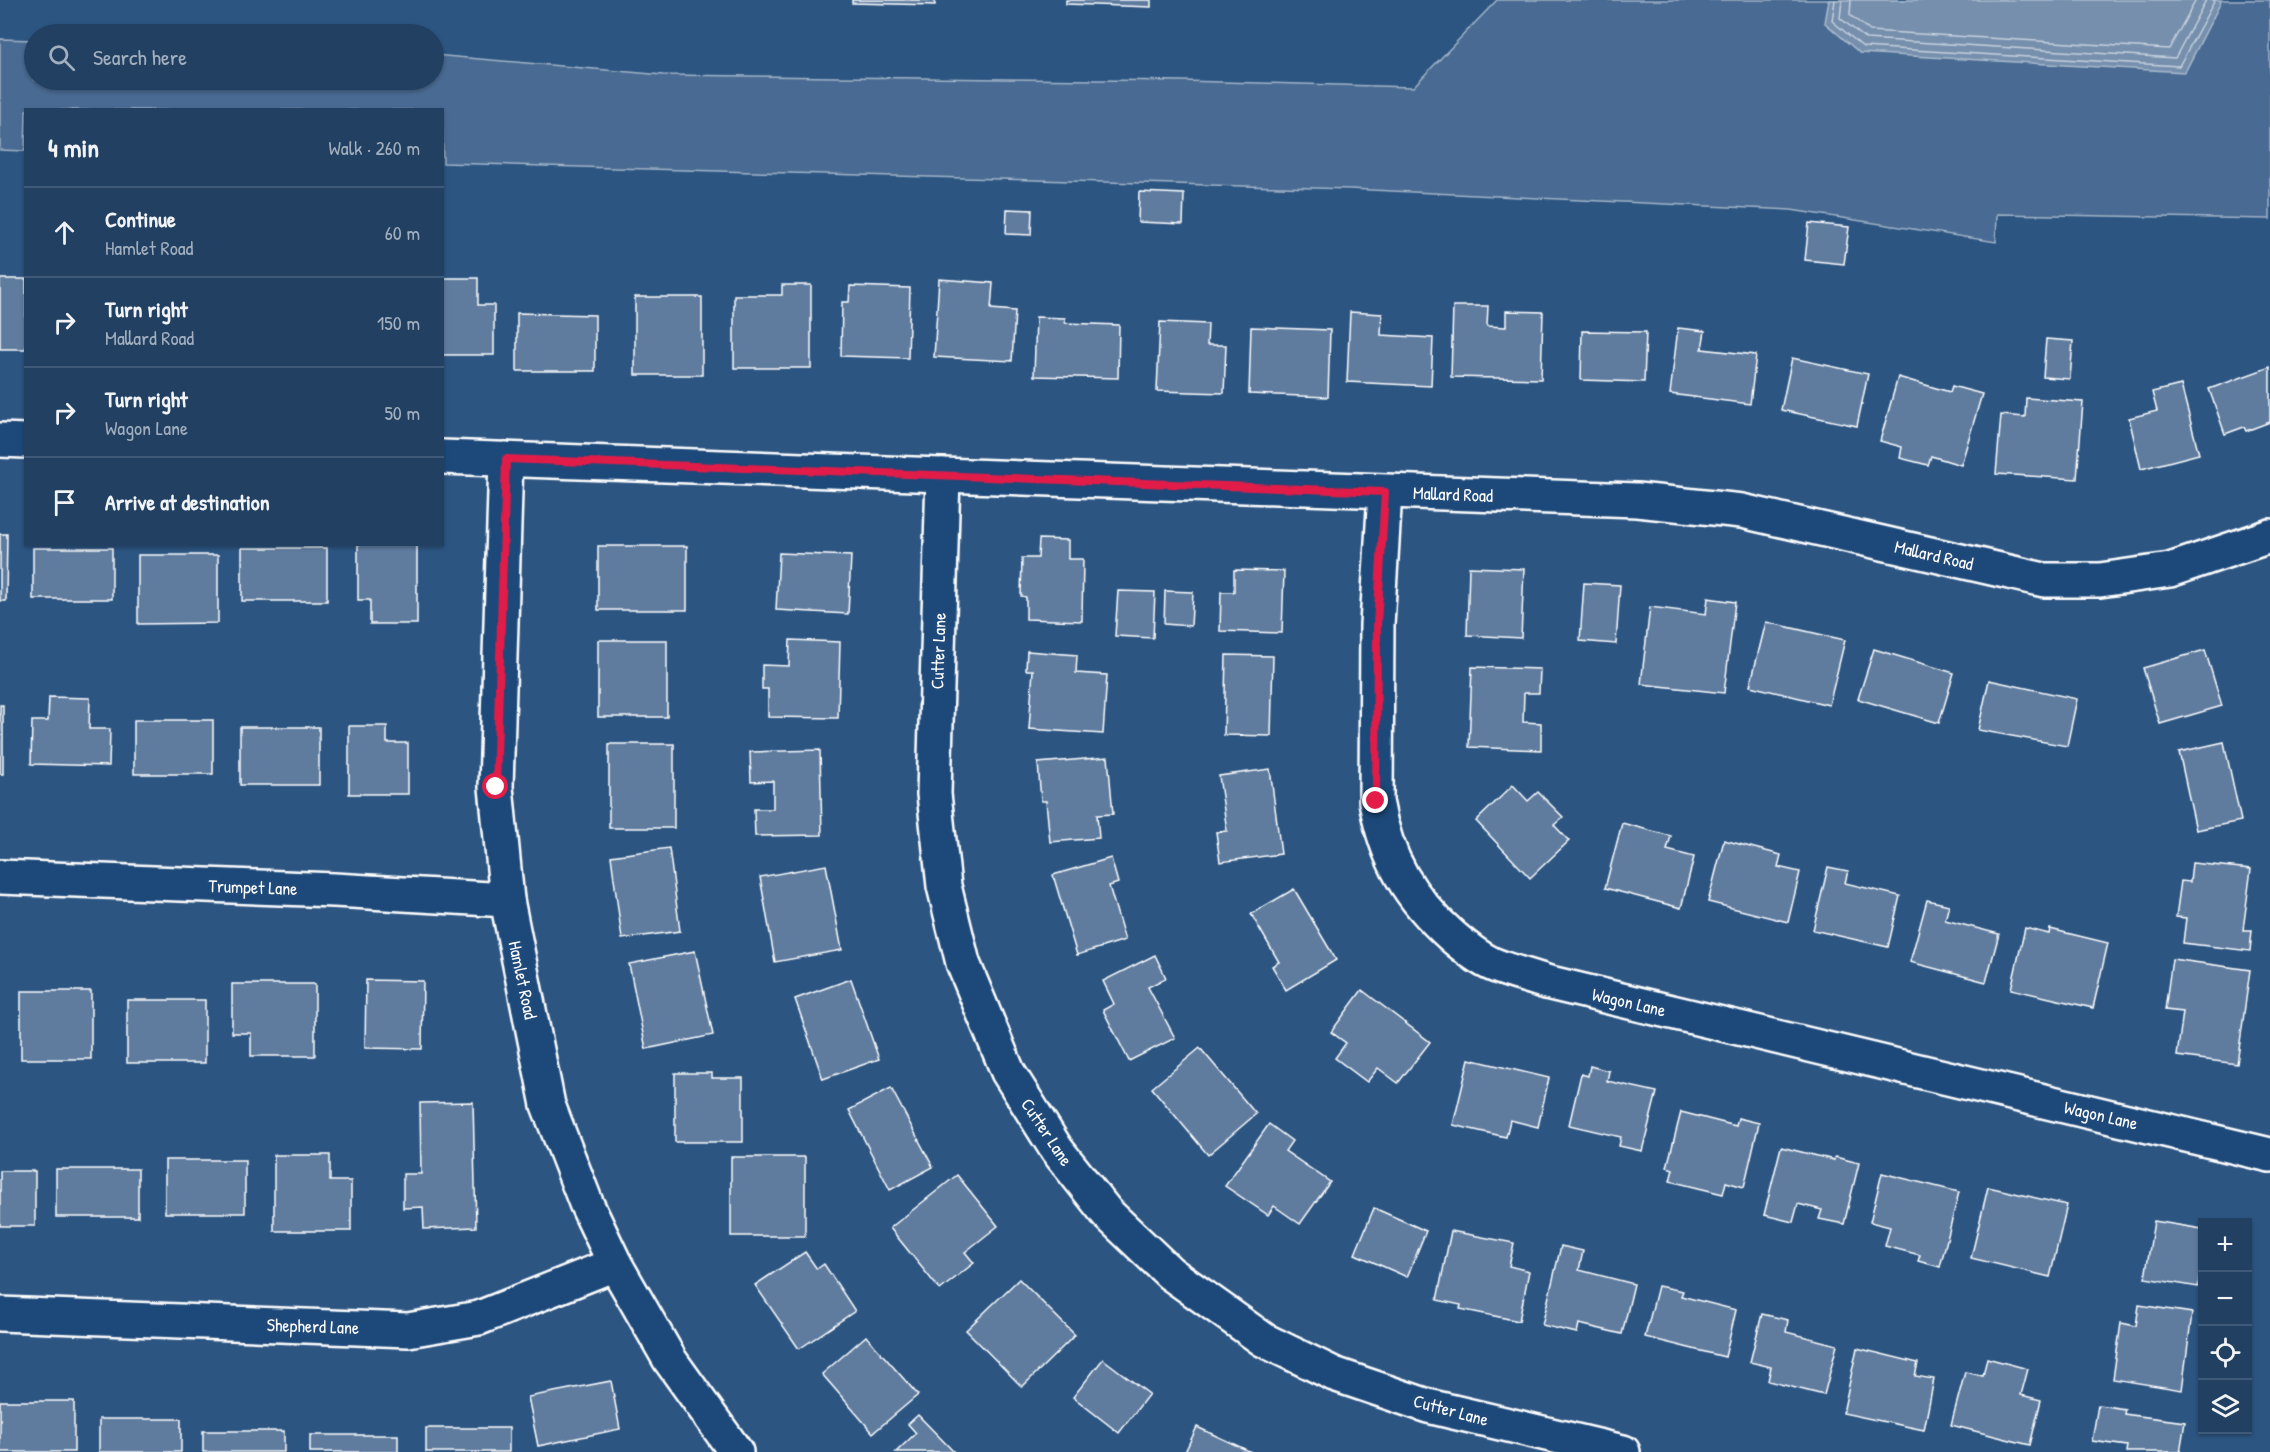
<!DOCTYPE html>
<html lang="en">
<head>
<meta charset="utf-8">
<style>
  body { margin:0; font-family:"Patrick Hand",sans-serif; background:#2d4b6b; color:#f1f3f6 }
  .controls { position:absolute; right:18px; bottom:18px; display:grid; overflow:hidden; border-radius:0px; box-shadow:0 2px 4px #0004 }
  .controls button { width:54px; height:54px; display:grid; place-items:center; padding:0; border:0; border-bottom:2px solid #3e5977; background:#214062; color:#f1f3f6; font:30px sans-serif }
  .stop { position:absolute; width:18px; height:18px; margin:-14px; border:4px solid #e11d48; border-radius:50%; background:#fff }
  .stop.end { background:#e11d48; border-color:#fff; box-shadow:0 2px 6px #0008 }
  .list { margin:0; padding:0; list-style:none }
  h2 { display:flex; justify-content:space-between; align-items:center; height:78px; margin:0; padding:0 24px; font-size:26px }
  h2 small { font-size:20px; font-weight:400; color:#a2afbe }
  .list li { display:grid; grid-template-columns:39px 1fr auto; gap:18px; align-items:center; box-sizing:border-box; height:90px; padding:0 24px; border-top:2px solid #3e5977 }
  .list b { display:block; font-size:22px; white-space:nowrap }
  .list p { margin:0; font-size:20px; white-space:nowrap; color:#a2afbe }
  .list em { font-size:20px; font-style:normal; color:#a2afbe }
  .icon { flex:none; width:33px; height:33px; fill:none; stroke:currentColor; stroke-width:2; stroke-linecap:round; stroke-linejoin:round }
  .map { position:relative; flex:none; width:2270px; height:1452px; overflow:hidden }
  .search { position:absolute; background:#214062; box-shadow:0 2px 4px #0004; left:24px; top:24px; width:420px; height:66px; display:flex; align-items:center; gap:15px; box-sizing:border-box; padding:0 21px; border-radius:33px; color:#a2afbe; font-size:22px }
  .panel { position:absolute; background:#214062; box-shadow:0 2px 4px #0004; left:24px; top:108px; width:420px; height:438px; border-radius:0px }
  .map>svg:first-child { display:block }
</style>
</head>
<body>
<div class="map">
<svg width="2270" height="1452" viewBox="0 0 2270 1452">
  <rect width="100%" height="100%" fill="#2c5582"/>
  <filter id="ink" filterUnits="userSpaceOnUse"><feTurbulence type="fractalNoise" baseFrequency=".0167" numOctaves="2"/><feDisplacementMap in="SourceGraphic" scale="12" xChannelSelector="R" yChannelSelector="G"/><feConvolveMatrix kernelMatrix="1 2 1 2 8 2 1 2 1" color-interpolation-filters="sRGB"/></filter>
  <g filter="url(#ink)">
    <!-- green -->
    <polygon fill="#486b92" stroke="#a4b5c8" stroke-width="1.5" points="1497,0 2270,0 2270,219 1997,214 1996,242 1791,210 1350,189 443,163 442,110 26,110 25,151 0,150 0,39 34,40 34,80 434,80 434,55 663,75 1182,81 1413,87"/>
    <!-- water -->
    <polygon fill="#748fad" stroke="#acbcce" stroke-width="1.5" points="1829,0 2220,0 2221,2 2185,72 1860,53 1825,23"/>
    <g fill="none" stroke-linecap="round" stroke-linejoin="round">
      <!-- shore -->
      <g stroke="#c7d2de" stroke-width="1.5">
        <polyline points="1835,0 1832,21 1863,47 2179,66 2215,0"/>
        <polyline points="1842,0 1840,18 1866,39 2175,58 2206,0"/>
        <polyline points="1851,0 1850,15 1870,31 2169,49 2196,0"/>
      </g>
    </g>
    <!-- building -->
    <g fill="#5e7c9f" stroke="#fff" stroke-width="1.5">
      <polygon points="852,0 935,0 935,5 852,3"/>
      <polygon points="1066,0 1151,0 1151,7 1066,4"/>
      <polygon points="1139,192 1184,194 1183,224 1138,222"/>
      <polygon points="1007,209 1032,210 1031,235 1006,234"/>
      <polygon points="1809,223 1849,227 1844,264 1805,260"/>
      <polygon points="442,278 478,278 478,305 494,305 494,355 442,355"/>
      <rect x="0" y="279" width="26" height="70"/>
      <polygon points="939,279 993,283 991,309 1015,311 1012,361 934,357"/>
      <polygon points="782,285 811,285 811,368 734,368 734,295 782,295"/>
      <polygon points="850,286 910,288 908,358 841,356 842,302 849,302"/>
      <rect x="635" y="297" width="67" height="78"/>
      <polygon points="1453,306 1488,306 1487,326 1506,327 1506,311 1543,312 1541,379 1451,377"/>
      <polygon points="1350,312 1382,314 1381,335 1433,338 1431,386 1347,382"/>
      <polygon points="517,313 595,315 595,371 517,371"/>
      <polygon points="1036,317 1065,318 1065,323 1119,325 1118,378 1034,376"/>
      <polygon points="1160,322 1208,324 1207,345 1226,345 1224,393 1157,391"/>
      <polygon points="1251,327 1330,330 1328,397 1249,394"/>
      <polygon points="1678,328 1705,331 1702,349 1756,355 1750,404 1670,394"/>
      <polygon points="1582,331 1646,332 1644,382 1581,380"/>
      <polygon points="2046,339 2073,341 2070,379 2043,377"/>
      <polygon points="1792,358 1868,374 1857,426 1781,410"/>
      <polygon points="2270,367 2270,422 2246,431 2244,427 2225,434 2209,389"/>
      <polygon points="1898,377 1950,392 1952,386 1982,394 1961,465 1931,456 1928,465 1900,458 1902,447 1880,441"/>
      <polygon points="2181,385 2199,454 2141,469 2129,418 2157,411 2152,392"/>
      <polygon points="2026,398 2083,402 2077,479 1996,474 2001,415 2025,417"/>
      <polygon points="0,534 7,534 6,601 0,601"/>
      <polygon points="1039,539 1068,540 1068,559 1083,559 1082,621 1026,619 1026,597 1021,596 1022,558 1038,558"/>
      <polygon points="358,544 417,544 417,624 370,624 370,600 358,600"/>
      <rect x="598" y="546" width="89" height="64"/>
      <rect x="33" y="548" width="79" height="51"/>
      <rect x="242" y="548" width="85" height="53"/>
      <polygon points="779,553 851,556 848,614 776,610"/>
      <polygon points="138,555 218,555 218,623 138,624"/>
      <polygon points="1469,567 1524,569 1521,638 1467,635"/>
      <polygon points="1234,570 1284,571 1282,633 1220,631 1221,592 1234,592"/>
      <polygon points="1584,583 1620,585 1616,644 1580,641"/>
      <polygon points="1118,591 1155,592 1153,638 1115,636"/>
      <polygon points="1165,591 1193,592 1191,626 1164,624"/>
      <polygon points="1708,598 1735,602 1724,693 1641,684 1650,607 1706,614"/>
      <polygon points="1766,622 1845,640 1829,705 1750,686"/>
      <rect x="598" y="640" width="69" height="77"/>
      <polygon points="790,640 840,642 838,718 768,717 768,689 762,689 762,665 789,666"/>
      <polygon points="1874,649 1954,673 1939,723 1858,699"/>
      <polygon points="2205,650 2222,706 2160,724 2143,668"/>
      <polygon points="1027,651 1077,655 1076,673 1107,675 1103,734 1029,729 1033,670 1026,670"/>
      <polygon points="1226,655 1273,656 1271,736 1224,735"/>
      <polygon points="1472,667 1540,669 1539,693 1524,693 1523,722 1541,723 1541,750 1469,747"/>
      <polygon points="1989,680 2077,699 2067,746 1978,730"/>
      <polygon points="49,697 90,698 89,729 110,729 109,766 31,764 32,721 48,721"/>
      <rect x="0" y="705" width="3" height="69"/>
      <rect x="134" y="720" width="79" height="54"/>
      <polygon points="349,726 387,726 387,743 408,743 408,794 349,794"/>
      <rect x="240" y="727" width="79" height="58"/>
      <polygon points="2224,742 2241,821 2196,830 2179,752"/>
      <rect x="609" y="744" width="65" height="84"/>
      <polygon points="820,750 822,835 755,836 754,809 773,809 773,781 751,782 750,752"/>
      <polygon points="1108,757 1113,814 1097,815 1099,838 1050,842 1046,801 1041,801 1038,763"/>
      <polygon points="1270,769 1281,854 1220,862 1216,832 1227,831 1219,776"/>
      <polygon points="1513,785 1528,801 1538,792 1563,817 1554,825 1569,841 1530,878 1476,821"/>
      <polygon points="1622,823 1671,836 1667,850 1694,857 1681,908 1605,888"/>
      <polygon points="1724,840 1781,855 1778,867 1800,872 1788,922 1708,902"/>
      <polygon points="669,848 680,931 622,939 611,856"/>
      <polygon points="1111,858 1118,883 1109,886 1125,940 1077,955 1053,875"/>
      <polygon points="2192,863 2251,869 2243,930 2252,930 2250,951 2183,943 2186,918 2176,917 2181,881 2190,882"/>
      <polygon points="826,865 842,950 775,962 760,877"/>
      <polygon points="1828,867 1848,871 1845,883 1900,896 1888,947 1813,930"/>
      <polygon points="1294,889 1336,960 1286,990 1272,966 1279,962 1251,914"/>
      <polygon points="1927,900 1949,905 1945,920 1999,934 1986,982 1910,962"/>
      <polygon points="2025,928 2049,934 2050,929 2108,943 2093,1008 2011,989"/>
      <polygon points="695,951 713,1035 646,1049 629,964"/>
      <polygon points="1155,955 1166,978 1148,987 1175,1038 1129,1061 1103,1010 1114,1004 1103,981"/>
      <polygon points="2172,959 2250,970 2237,1064 2177,1056 2183,1012 2165,1010"/>
      <polygon points="851,979 879,1059 823,1079 795,999"/>
      <polygon points="366,980 423,981 422,1049 365,1048"/>
      <polygon points="232,984 315,984 315,1056 251,1056 251,1033 232,1033"/>
      <polygon points="1362,990 1430,1042 1398,1083 1378,1068 1367,1082 1335,1058 1346,1043 1331,1032"/>
      <rect x="21" y="991" width="70" height="68"/>
      <rect x="127" y="1000" width="78" height="63"/>
      <polygon points="1200,1048 1256,1114 1208,1155 1152,1088"/>
      <polygon points="1469,1059 1549,1078 1538,1127 1510,1120 1506,1137 1453,1125"/>
      <polygon points="1590,1066 1609,1071 1607,1081 1657,1092 1642,1151 1619,1146 1621,1137 1569,1125 1581,1074 1588,1076"/>
      <polygon points="675,1073 712,1073 712,1078 743,1078 743,1142 675,1142"/>
      <polygon points="891,1088 933,1167 890,1190 849,1110"/>
      <polygon points="473,1102 476,1227 424,1229 423,1207 403,1208 403,1174 421,1174 420,1103"/>
      <polygon points="1681,1112 1736,1126 1738,1118 1759,1123 1744,1187 1726,1182 1723,1194 1670,1181 1673,1169 1667,1167"/>
      <polygon points="1269,1124 1292,1141 1285,1151 1330,1182 1300,1224 1274,1206 1268,1215 1225,1186"/>
      <polygon points="1781,1147 1834,1160 1835,1157 1859,1163 1844,1224 1819,1219 1822,1210 1798,1204 1793,1222 1764,1215"/>
      <polygon points="274,1155 330,1155 330,1181 351,1181 351,1231 274,1231"/>
      <rect x="731" y="1157" width="74" height="79"/>
      <rect x="165" y="1160" width="80" height="53"/>
      <rect x="56" y="1169" width="82" height="48"/>
      <rect x="0" y="1171" width="35" height="55"/>
      <polygon points="1882,1173 1959,1192 1940,1267 1918,1261 1920,1255 1885,1246 1890,1227 1870,1222"/>
      <polygon points="957,1175 998,1226 965,1252 974,1263 940,1290 890,1228"/>
      <polygon points="1988,1187 2067,1205 2050,1277 1971,1258"/>
      <polygon points="1374,1208 1426,1231 1407,1277 1355,1254"/>
      <polygon points="2154,1221 2202,1229 2202,1258 2198,1287 2145,1278"/>
      <polygon points="1451,1231 1514,1243 1509,1266 1529,1271 1519,1321 1460,1309 1461,1305 1437,1300"/>
      <polygon points="1561,1246 1583,1251 1579,1270 1634,1284 1622,1334 1579,1324 1577,1333 1542,1325"/>
      <polygon points="805,1252 817,1269 824,1264 855,1311 799,1349 755,1285"/>
      <polygon points="1019,1279 1075,1335 1022,1387 966,1330"/>
      <polygon points="1658,1286 1683,1291 1681,1296 1736,1310 1725,1357 1645,1337"/>
      <polygon points="2139,1305 2192,1313 2182,1390 2113,1379 2121,1323 2136,1326"/>
      <polygon points="1762,1314 1788,1320 1786,1332 1837,1345 1824,1395 1768,1381 1771,1367 1750,1362"/>
      <polygon points="866,1336 918,1395 873,1433 822,1374"/>
      <polygon points="1857,1348 1918,1363 1915,1376 1934,1379 1924,1430 1843,1413"/>
      <polygon points="1987,1358 2028,1369 2021,1395 2041,1400 2030,1445 1951,1425 1965,1372 1983,1376"/>
      <polygon points="1103,1359 1149,1394 1119,1433 1073,1397"/>
      <polygon points="611,1381 620,1429 538,1446 528,1397"/>
      <rect x="0" y="1401" width="74" height="51"/>
      <polygon points="2098,1405 2125,1409 2124,1414 2185,1422 2180,1452 2126,1452 2127,1446 2092,1441"/>
      <polygon points="918,1415 954,1452 896,1452 916,1433 908,1424"/>
      <rect x="99" y="1419" width="82" height="33"/>
      <polygon points="1197,1427 1251,1452 1185,1452"/>
      <rect x="426" y="1428" width="83" height="24"/>
      <rect x="203" y="1431" width="81" height="21"/>
      <rect x="310" y="1435" width="88" height="17"/>
    </g>
    <g fill="none" stroke-linecap="round" stroke-linejoin="round">
      <!-- minor casing -->
      <g stroke="#fff" stroke-width="38">
        <g id="minor">
          <polyline points="0,440 26,441"/>
          <polyline points="442,457 1637,500 1742,511 2044,580 2100,580 2170,570 2270,536"/>
          <polyline points="506,459 496,787 507,900 548,1105 586,1203 615,1264 670,1360 736,1452"/>
          <polyline points="943,475 934,794 944,886 963,963 1008,1072 1057,1150 1107,1213 1170,1273 1264,1340 1334,1374 1428,1406 1623,1452"/>
          <path d="M1385,492L1377,625L1376,801C1386,859 1409,898 1453,937C1465,947 1479,959 1494,965C1511,972 1529,976 1546,982L2270,1155"/>
          <polyline points="0,877 334,890 507,900"/>
          <polyline points="0,1314 408,1330 479,1318 615,1264"/>
        </g>
      </g>
      <!-- minor -->
      <use href="#minor" stroke="#1f4a7a" stroke-width="33"/>
    </g>
  </g>
  <g fill="none" stroke-linecap="round" stroke-linejoin="round" filter="url(#ink)">
    <!-- route -->
    <polyline stroke="#e11d48" stroke-width="8" points="496,787 506,459 1385,492 1377,625 1376,801"/>
  </g>
  <g text-anchor="middle" dominant-baseline="central" stroke-width="6" stroke-linejoin="round" paint-order="stroke">
    <!-- street labels -->
    <g font-size="18" fill="#fff" stroke="#1f4a7a">
      <text transform="translate(1453 494) rotate(2)">Mallard Road</text>
      <text transform="translate(1934 555) rotate(13)">Mallard Road</text>
      <text transform="translate(938 651) rotate(-88)">Cutter Lane</text>
      <text transform="translate(253 887) rotate(2)">Trumpet Lane</text>
      <text transform="translate(523 980) rotate(78)">Hamlet Road</text>
      <text transform="translate(1629 1002) rotate(13)">Wagon Lane</text>
      <text transform="translate(2101 1115) rotate(13)">Wagon Lane</text>
      <text transform="translate(1047 1132) rotate(56)">Cutter Lane</text>
      <text transform="translate(313 1326) rotate(2)">Shepherd Lane</text>
      <text transform="translate(1451 1410) rotate(15)">Cutter Lane</text>
    </g>
  </g>
</svg>
<div class="controls">
<button>+</button>
<button>−</button>
<button><svg class="icon" aria-label="locate" viewBox="0 0 24 24"><circle cx="12" cy="12" r="6"/><path d="M12 2v4M12 18v4M2 12h4M18 12h4"/></svg></button>
<button><svg class="icon" aria-label="layers" viewBox="0 0 24 24"><path d="M12 4l9 5-9 5-9-5zM3 14l9 5 9-5"/></svg></button>
</div>
<div class="stop" style="left:496px;top:787px"></div>
<div class="stop end" style="left:1376px;top:801px"></div>
<div class="search"><svg class="icon" aria-label="search" viewBox="0 0 24 24"><circle cx="10" cy="10" r="6"/><path d="M15 15l6 6"/></svg>Search here</div>
<section class="panel">
<h2>4 min<small>Walk · 260 m</small></h2>
<ul class="list">
<li><svg class="icon" aria-label="ahead" viewBox="0 0 24 24"><path d="M12 20V5M6 11l6-6 6 6"/></svg><div><b>Continue</b><p>Hamlet Road</p></div><em>60 m</em></li>
<li><svg class="icon" aria-label="right" viewBox="0 0 24 24"><path d="M7 20v-9h11M14 6l5 5-5 5"/></svg><div><b>Turn right</b><p>Mallard Road</p></div><em>150 m</em></li>
<li><svg class="icon" aria-label="right" viewBox="0 0 24 24"><path d="M7 20v-9h11M14 6l5 5-5 5"/></svg><div><b>Turn right</b><p>Wagon Lane</p></div><em>50 m</em></li>
<li><svg class="icon" aria-label="arrive" viewBox="0 0 24 24"><path d="M6 21V4h12l-3 4 3 4H6"/></svg><div><b>Arrive at destination</b></div></li>
</ul>
</section>
</div>
</body>
</html>
